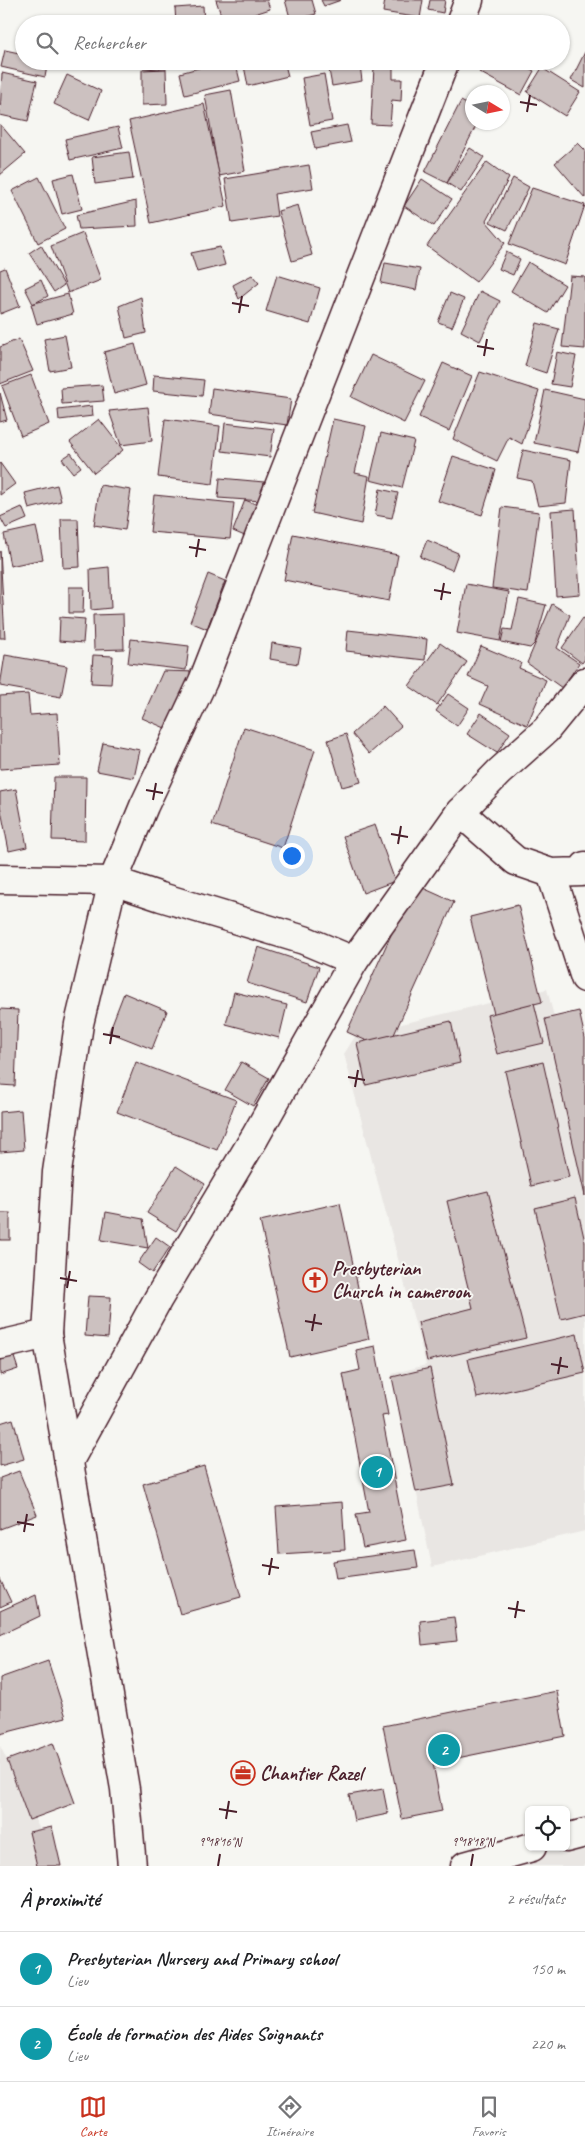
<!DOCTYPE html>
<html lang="fr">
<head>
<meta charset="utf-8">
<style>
  body { margin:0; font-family:Caveat,sans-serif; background:#f6f6f6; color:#202124 }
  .controls { position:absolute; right:15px; bottom:15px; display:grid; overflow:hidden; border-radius:8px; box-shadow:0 1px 4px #0004 }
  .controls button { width:45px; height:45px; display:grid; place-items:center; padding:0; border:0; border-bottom:1px solid #e0e0e0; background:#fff; color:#202124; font:25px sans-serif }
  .compass { position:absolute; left:465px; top:85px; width:45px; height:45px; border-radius:50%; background:#fff; box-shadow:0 1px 4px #0004; rotate:100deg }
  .you { position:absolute; left:291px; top:855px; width:18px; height:18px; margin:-12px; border:4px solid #fff; border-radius:50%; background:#1a73e8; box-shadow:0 0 0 8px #1a73e833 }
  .badge { display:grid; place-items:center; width:32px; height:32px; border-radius:50%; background:#c8321e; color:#fff; font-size:16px; font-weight:700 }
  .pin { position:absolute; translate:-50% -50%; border:2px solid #fff; box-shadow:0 1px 5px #0006 }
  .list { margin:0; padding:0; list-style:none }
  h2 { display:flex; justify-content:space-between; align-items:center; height:65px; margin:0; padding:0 20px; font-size:21px }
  h2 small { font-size:16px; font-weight:400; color:#757577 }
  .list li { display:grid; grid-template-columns:32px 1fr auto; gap:15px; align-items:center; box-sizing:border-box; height:75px; padding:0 20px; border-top:1px solid #e0e0e0 }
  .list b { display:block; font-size:19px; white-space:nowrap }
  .list p { margin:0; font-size:16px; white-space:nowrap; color:#757577 }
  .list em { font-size:16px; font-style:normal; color:#757577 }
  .icon { flex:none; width:28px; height:28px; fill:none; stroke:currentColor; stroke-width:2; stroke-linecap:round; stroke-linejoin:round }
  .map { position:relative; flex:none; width:585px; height:1866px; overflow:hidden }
  .search { position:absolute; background:#fff; box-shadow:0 1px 4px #0004; left:15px; right:15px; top:15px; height:55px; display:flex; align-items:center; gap:12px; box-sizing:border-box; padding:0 18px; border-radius:28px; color:#757577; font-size:19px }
  .sheet { height:215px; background:#fff }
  nav { display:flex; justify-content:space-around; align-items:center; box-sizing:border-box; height:70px; border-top:1px solid #e0e0e0; background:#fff; font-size:14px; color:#757577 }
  nav a { display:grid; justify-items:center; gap:2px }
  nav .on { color:#c8321e }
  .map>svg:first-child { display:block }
</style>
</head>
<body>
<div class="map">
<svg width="585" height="1866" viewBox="0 0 585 1866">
  <rect width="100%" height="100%" fill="#f6f6f2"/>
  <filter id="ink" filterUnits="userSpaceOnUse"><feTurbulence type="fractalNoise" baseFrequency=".02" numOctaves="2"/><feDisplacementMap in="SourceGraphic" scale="10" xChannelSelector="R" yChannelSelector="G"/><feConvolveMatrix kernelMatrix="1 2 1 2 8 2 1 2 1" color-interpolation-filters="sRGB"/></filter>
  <g filter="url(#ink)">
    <!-- built -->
    <g fill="#e9e6e3">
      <polygon points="547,989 585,1139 585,1531 432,1567 392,1374 426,1365 344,1054 356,1035"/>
      <polygon points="0,1746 7,1760 57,1866 0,1866"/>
      <polygon points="585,1830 585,1866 451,1866 529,1845 529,1847 566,1847"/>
    </g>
    <!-- building -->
    <g fill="#ccc1c0" stroke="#4a1f2b">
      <polygon points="216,0 267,0 270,9 224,24"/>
      <polygon points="285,0 312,0 316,14 291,21"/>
      <polygon points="321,0 341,0 324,6"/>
      <polygon points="385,0 423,0 420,18 383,12"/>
      <polygon points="430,0 445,0 443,13 428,10"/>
      <polygon points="203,6 204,24 176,24 175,8"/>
      <polygon points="5,50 24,54 24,61 48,61 45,77 1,67"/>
      <polygon points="585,52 585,88 571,80"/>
      <polygon points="143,61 161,61 160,69 143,68"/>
      <polygon points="224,61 235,61 240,81 185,95 180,73"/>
      <polygon points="243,61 284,61 288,76 248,86"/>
      <polygon points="485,61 517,61 534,71 521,95 479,72"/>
      <polygon points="360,65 362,81 332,86 329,70"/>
      <polygon points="374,67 393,68 393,79 402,79 401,101 392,100 390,125 371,124"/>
      <polygon points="542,68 580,92 565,116 527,92"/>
      <polygon points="166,69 167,104 142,105 142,70"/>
      <polygon points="2,73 37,81 28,121 0,115"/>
      <polygon points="324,74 332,121 310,125 302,78"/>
      <polygon points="67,75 101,91 89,120 54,104"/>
      <polygon points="231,90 245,171 219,176 205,95"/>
      <polygon points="461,101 472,107 472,122 478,122 447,183 425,172"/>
      <polygon points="204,104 226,206 151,223 129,121"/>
      <polygon points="0,124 25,154 0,175"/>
      <polygon points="347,125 351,142 315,149 311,132"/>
      <polygon points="118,127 123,148 70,160 65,139"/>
      <polygon points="578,143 585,150 585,198 555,163"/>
      <polygon points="470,148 484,157 461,192 447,183"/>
      <polygon points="129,152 133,179 95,184 92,157"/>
      <polygon points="487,162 509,178 486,221 505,243 476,282 427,246"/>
      <polygon points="309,165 313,188 274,194 277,216 232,223 225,179"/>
      <polygon points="73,174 82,209 62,214 53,179"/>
      <polygon points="39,177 65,229 38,243 12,191"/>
      <polygon points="513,178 529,187 507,230 490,222"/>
      <polygon points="422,179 452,199 434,226 404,206"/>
      <polygon points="532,188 585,205 565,265 509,244"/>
      <polygon points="136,201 137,226 79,229 76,215"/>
      <polygon points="298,205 312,255 292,261 278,211"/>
      <polygon points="83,233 101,280 68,293 51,246"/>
      <polygon points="41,245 64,285 54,292 29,253"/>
      <polygon points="220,247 225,265 197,272 191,253"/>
      <polygon points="506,252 520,259 513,275 499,269"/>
      <polygon points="528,262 565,285 548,313 511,291"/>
      <polygon points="385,263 420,269 416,290 381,283"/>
      <polygon points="5,268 20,306 0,314 0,270"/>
      <polygon points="252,275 259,283 239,299 233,285"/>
      <polygon points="277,275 320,288 310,324 266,311"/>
      <polygon points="570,276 585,277 585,349 562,347"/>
      <polygon points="41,280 48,296 33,304 25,288"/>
      <polygon points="480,291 500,301 480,341 461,331"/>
      <polygon points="450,293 464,299 452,327 438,322"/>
      <polygon points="68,294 73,314 37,324 31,304"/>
      <polygon points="141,297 146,333 126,338 119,306"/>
      <polygon points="537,323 559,329 546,373 525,366"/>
      <polygon points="65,335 71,367 50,371 44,339"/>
      <polygon points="19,339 33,371 0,384 0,347"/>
      <polygon points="135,344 146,385 114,394 104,352"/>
      <polygon points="557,352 576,356 570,387 551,384"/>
      <polygon points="371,355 425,381 404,423 351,397"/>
      <polygon points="443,363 472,376 449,431 419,417"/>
      <polygon points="480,372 539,391 522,444 509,437 497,461 453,439"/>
      <polygon points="31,375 49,424 21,436 2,386"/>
      <polygon points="154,375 204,380 202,396 153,391"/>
      <polygon points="102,385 104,401 62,404 61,388"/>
      <polygon points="212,388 291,399 287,425 209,414"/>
      <polygon points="545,390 585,399 585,419 578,452 534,443"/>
      <polygon points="0,393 7,420 0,422"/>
      <polygon points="92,406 93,416 59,420 58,410"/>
      <polygon points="148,407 152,441 121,445 109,411"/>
      <polygon points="99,419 123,450 94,473 70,442"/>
      <polygon points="165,419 220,426 213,484 158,477"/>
      <polygon points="333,419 366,426 355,473 369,476 361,524 312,513"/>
      <polygon points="225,423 274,429 270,457 222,451"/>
      <polygon points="381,433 414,441 402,488 370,480"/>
      <polygon points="523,450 571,460 566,503 538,506 532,481 517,478"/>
      <polygon points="71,453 81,467 73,473 62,459"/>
      <polygon points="453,456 496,470 482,515 438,501"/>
      <polygon points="0,463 15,484 0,495"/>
      <polygon points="220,478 264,482 262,501 218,498"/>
      <polygon points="57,485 61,501 29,509 25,493"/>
      <polygon points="100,485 131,490 125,530 94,525"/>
      <polygon points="380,489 398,493 392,518 375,515"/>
      <polygon points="154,495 234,503 230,539 150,532"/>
      <polygon points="245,500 258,505 247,537 233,531"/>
      <polygon points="22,507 27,519 6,528 0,517"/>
      <polygon points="502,507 539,512 528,593 492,588"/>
      <polygon points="575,509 580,594 556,596 551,511"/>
      <polygon points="61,519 78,519 80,567 63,568"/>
      <polygon points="36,527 43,559 10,566 4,534"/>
      <polygon points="293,534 398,555 389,601 284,580"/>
      <polygon points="427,540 458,553 452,570 420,557"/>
      <polygon points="0,551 5,638 0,638"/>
      <polygon points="109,567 111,608 91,610 90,569"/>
      <polygon points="208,574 225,581 207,629 190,622"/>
      <polygon points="466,584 509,592 500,641 457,633"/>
      <polygon points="69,587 84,587 83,613 69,613"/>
      <polygon points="519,599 546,605 535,643 530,648 501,642 504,629 512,630"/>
      <polygon points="552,604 570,615 557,648 579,663 562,688 527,663"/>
      <polygon points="123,614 124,649 94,650 93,615"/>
      <polygon points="60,617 85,619 83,643 59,641"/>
      <polygon points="583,618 585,619 585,659 582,663 562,648"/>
      <polygon points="348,630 427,639 425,660 346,651"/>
      <polygon points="131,639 189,646 186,670 128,663"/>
      <polygon points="272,643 301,648 298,664 270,659"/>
      <polygon points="440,643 467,662 437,705 409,686"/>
      <polygon points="481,646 521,663 519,668 546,680 527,725 480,704 488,686 468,677"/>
      <polygon points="5,655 67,666 61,697 0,686"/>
      <polygon points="93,655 113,656 111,684 91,683"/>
      <polygon points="163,671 197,672 172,731 142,718"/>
      <polygon points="28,694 30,715 57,713 60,765 0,769 0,696"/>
      <polygon points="448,694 469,708 457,726 436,711"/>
      <polygon points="383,706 401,726 369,754 352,734"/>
      <polygon points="481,713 510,733 497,753 467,734"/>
      <polygon points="244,727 315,750 283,848 212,825"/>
      <polygon points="346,734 361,782 342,787 328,740"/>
      <polygon points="103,743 140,750 134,778 97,771"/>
      <polygon points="54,777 86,777 85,841 52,840"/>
      <polygon points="16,789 27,847 9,851 0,805 0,792"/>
      <polygon points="375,825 395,881 363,893 343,836"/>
      <polygon points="414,884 454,902 387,1050 347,1032"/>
      <polygon points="518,905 542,1002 494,1014 470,917"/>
      <polygon points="258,947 319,967 307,1002 247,983"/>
      <polygon points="234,992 287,1005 279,1038 226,1024"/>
      <polygon points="124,993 167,1011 152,1049 109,1032"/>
      <polygon points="534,1003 544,1043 497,1054 487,1015"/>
      <polygon points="0,1009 18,1010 15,1086 0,1085"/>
      <polygon points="579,1011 585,1038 585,1196 545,1019"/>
      <polygon points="451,1021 460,1063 366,1085 357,1043"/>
      <polygon points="136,1062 236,1100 217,1150 117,1112"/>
      <polygon points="241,1062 269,1078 253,1106 225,1090"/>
      <polygon points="543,1062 569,1177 531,1186 505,1071"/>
      <polygon points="21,1110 24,1150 0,1152 0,1112"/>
      <polygon points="176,1166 205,1184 176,1231 147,1213"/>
      <polygon points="488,1191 526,1338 427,1361 418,1322 473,1308 447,1201"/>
      <polygon points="575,1198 585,1242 585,1313 561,1319 535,1208"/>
      <polygon points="340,1203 369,1339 290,1357 260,1221"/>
      <polygon points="106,1212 143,1219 148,1248 101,1240"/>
      <rect x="0" y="1213" width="10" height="27"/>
      <polygon points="156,1237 170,1247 152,1273 138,1263"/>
      <polygon points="88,1296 111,1297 108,1338 85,1336"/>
      <polygon points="577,1334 585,1373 477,1398 468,1359"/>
      <polygon points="375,1346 388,1415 382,1416 406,1540 363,1548 356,1514 369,1512 343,1374 360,1370 356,1350"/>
      <polygon points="12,1351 18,1369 0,1375 0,1355"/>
      <polygon points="430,1368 454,1485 416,1492 392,1377"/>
      <polygon points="13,1419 24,1459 0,1466 0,1423"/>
      <polygon points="204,1466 241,1597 180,1614 143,1484"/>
      <polygon points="19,1471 37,1515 0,1529 0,1478"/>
      <polygon points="342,1502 345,1550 279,1554 276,1507"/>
      <polygon points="415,1550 418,1568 336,1579 333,1561"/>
      <polygon points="0,1579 11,1602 0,1607"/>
      <polygon points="36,1595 40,1616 0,1635 0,1611"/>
      <polygon points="454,1617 457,1641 422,1645 420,1621"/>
      <polygon points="48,1661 66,1717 0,1734 0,1678"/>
      <polygon points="557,1691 565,1736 433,1763 442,1811 402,1819 383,1726"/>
      <polygon points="53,1743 75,1803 29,1820 7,1760"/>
      <polygon points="383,1789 388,1814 354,1821 349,1795"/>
      <polygon points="52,1827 61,1866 37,1866 29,1832"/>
    </g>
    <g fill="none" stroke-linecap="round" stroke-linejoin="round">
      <!-- minor casing -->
      <g stroke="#4a1f2b" stroke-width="31">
        <g id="minor">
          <polyline points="460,24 469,0"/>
          <polyline points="460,812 516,861 551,873 582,872 585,866"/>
          <polyline points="551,873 585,978"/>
          <polyline points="0,879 113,881 161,897 304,940 354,961"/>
          <polyline points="0,1345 47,1334"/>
          <polyline points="69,1461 158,1299 255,1137 354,961 460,812 499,772 546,730 585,682"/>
          <polyline points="566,1838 585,1833"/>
          <polyline points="132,1866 125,1789 47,1334 57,1172 79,1024 113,881 144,806 203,681 445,61"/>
          <polyline points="465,1866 532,1847"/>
        </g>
      </g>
      <!-- minor -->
      <use href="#minor" stroke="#f6f6f2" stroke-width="28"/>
    </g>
  </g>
  <!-- ticks -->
  <path fill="none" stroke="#4a1f2b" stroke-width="2" d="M520,102L537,105M527,112L530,95M232,303L249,306M239,313L242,296M477,346L494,349M484,356L487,339M189,547L206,550M196,557L199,539M434,590L451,593M441,600L444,583M146,790L163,793M153,800L156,783M391,834L408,837M398,844L401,826M103,1034L120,1037M110,1044L113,1027M348,1077L365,1080M355,1087L358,1070M60,1278L77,1281M67,1288L70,1271M305,1321L322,1324M312,1331L315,1314M551,1364L568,1367M558,1374L561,1357M17,1522L34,1525M24,1532L27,1514M262,1565L279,1568M269,1575L272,1558M508,1608L525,1611M515,1618L518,1601M219,1809L237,1812M226,1819L229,1801M218,1866L220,1854M471,1866L473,1854"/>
  <!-- icons -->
  <defs>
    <g id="church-ring" transform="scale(1.25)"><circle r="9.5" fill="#f6f6f2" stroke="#c8321e" stroke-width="1.5"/><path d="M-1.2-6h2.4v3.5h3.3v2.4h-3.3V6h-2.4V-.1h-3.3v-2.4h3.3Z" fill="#c8321e"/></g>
    <g id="office-ring" transform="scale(1.25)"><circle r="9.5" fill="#f6f6f2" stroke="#c8321e" stroke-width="1.5"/><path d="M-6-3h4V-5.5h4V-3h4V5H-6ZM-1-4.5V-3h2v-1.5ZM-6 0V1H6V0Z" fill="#c8321e"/></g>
  </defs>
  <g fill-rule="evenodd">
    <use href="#church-ring" x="315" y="1280"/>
    <use href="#office-ring" x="243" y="1773"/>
  </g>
  <g text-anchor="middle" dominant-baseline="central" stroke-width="4" stroke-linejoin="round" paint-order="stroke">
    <!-- poi labels -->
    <g font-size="20" font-weight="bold" fill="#4a1f2b" stroke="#f6f6f2" text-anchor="start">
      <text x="332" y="1268">Presbyterian<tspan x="332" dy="23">Church in cameroon</tspan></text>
      <text x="260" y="1773">Chantier Razel</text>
    </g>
  </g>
  <g font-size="12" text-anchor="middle" fill="#4a1f2b" stroke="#f6f6f2" stroke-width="4" stroke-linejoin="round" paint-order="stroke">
    <text x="220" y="1846">9°18'16"N</text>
    <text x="473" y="1846">9°18'18"N</text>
  </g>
</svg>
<div class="controls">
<button><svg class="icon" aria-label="locate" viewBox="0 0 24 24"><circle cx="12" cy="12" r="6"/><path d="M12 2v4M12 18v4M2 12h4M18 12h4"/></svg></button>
</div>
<svg class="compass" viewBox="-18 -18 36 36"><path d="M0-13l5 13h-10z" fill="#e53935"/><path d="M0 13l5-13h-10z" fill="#757577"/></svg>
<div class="you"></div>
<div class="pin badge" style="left:377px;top:1472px;background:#0f9aa8">1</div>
<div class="pin badge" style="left:444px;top:1750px;background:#0f9aa8">2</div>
<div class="search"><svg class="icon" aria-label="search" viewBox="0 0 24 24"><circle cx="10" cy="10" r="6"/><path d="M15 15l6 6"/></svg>Rechercher</div>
</div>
<section class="sheet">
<h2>À proximité<small>2 résultats</small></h2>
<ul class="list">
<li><span class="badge" style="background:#0f9aa8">1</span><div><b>Presbyterian Nursery and Primary school</b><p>Lieu</p></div><em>150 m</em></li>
<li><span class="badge" style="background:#0f9aa8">2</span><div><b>École de formation des Aides Soignants</b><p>Lieu</p></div><em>220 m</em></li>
</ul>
</section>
<nav>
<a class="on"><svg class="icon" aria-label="map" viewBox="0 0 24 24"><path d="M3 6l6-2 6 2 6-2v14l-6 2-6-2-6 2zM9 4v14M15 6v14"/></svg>Carte</a>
<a><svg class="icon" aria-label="directions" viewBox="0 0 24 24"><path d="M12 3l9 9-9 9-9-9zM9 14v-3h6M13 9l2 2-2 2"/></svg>Itinéraire</a>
<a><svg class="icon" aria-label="saved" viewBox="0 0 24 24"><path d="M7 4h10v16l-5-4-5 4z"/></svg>Favoris</a>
</nav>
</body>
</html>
